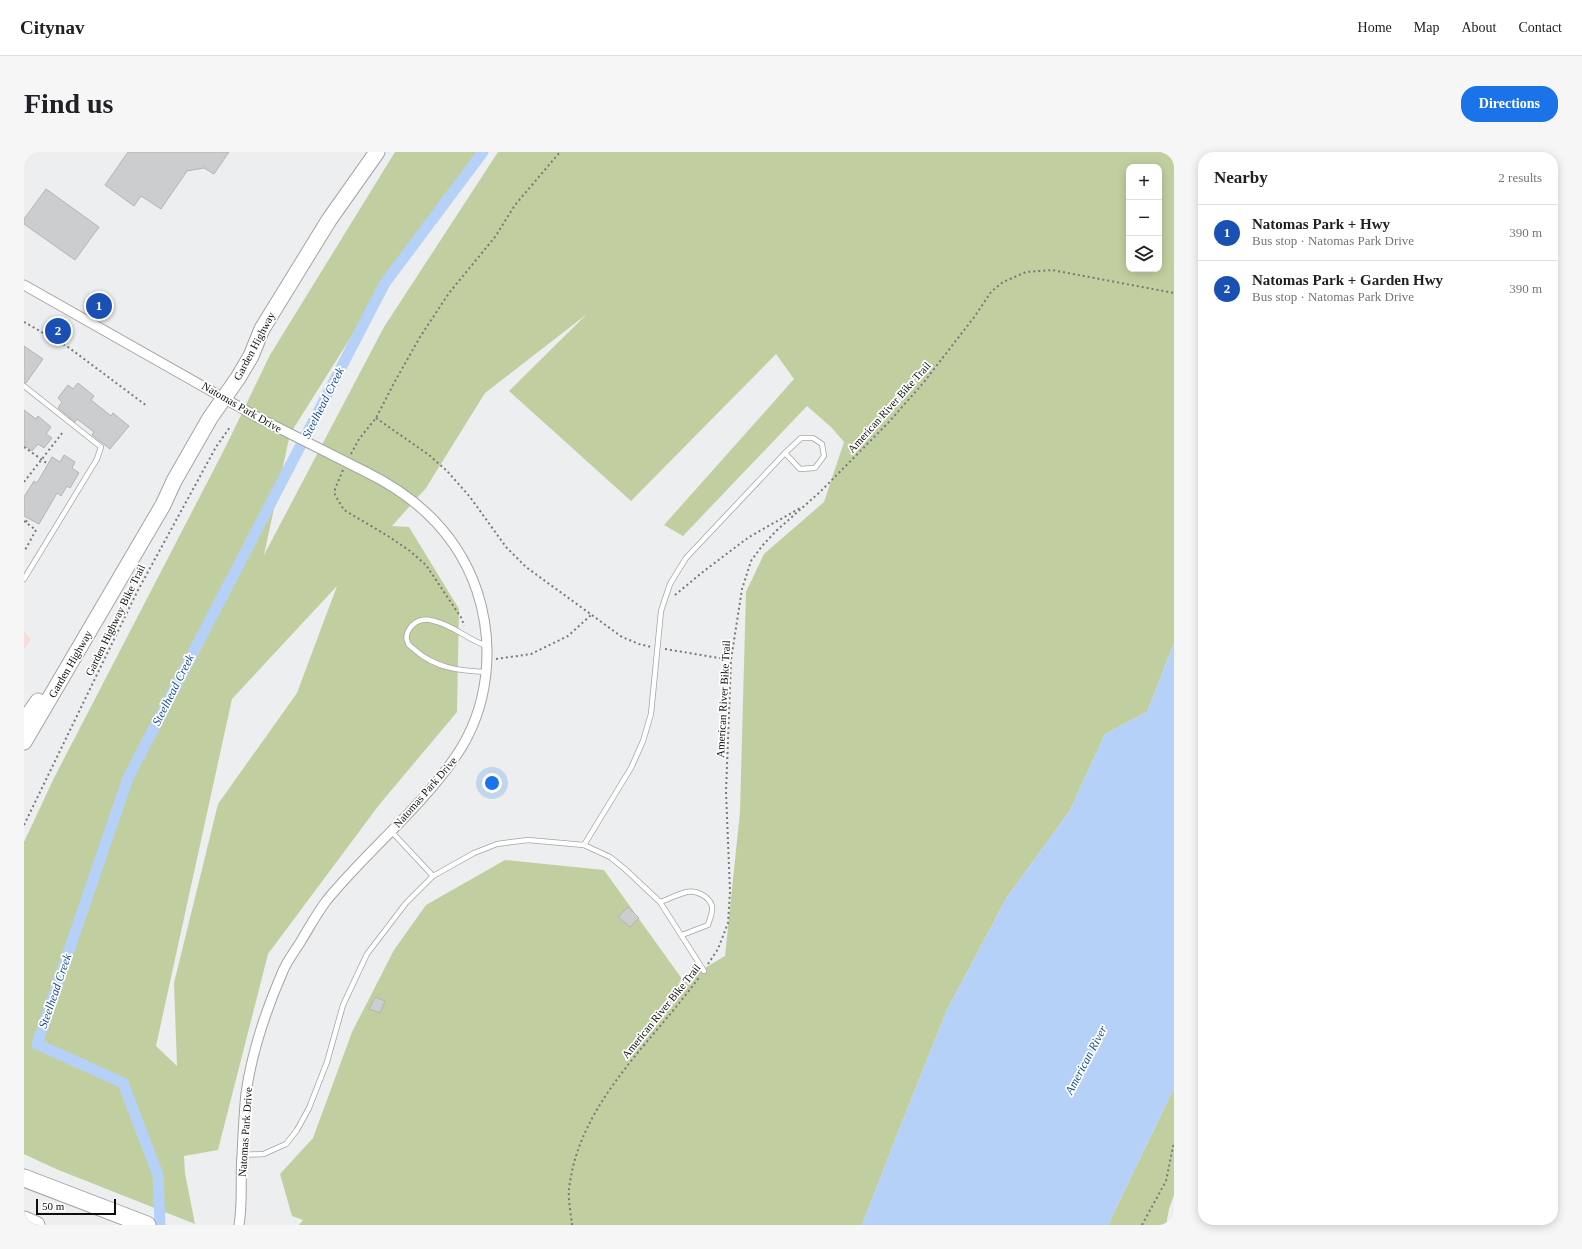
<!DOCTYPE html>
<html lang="en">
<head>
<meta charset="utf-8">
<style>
  body { margin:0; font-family:"Times New Roman",serif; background:#f6f6f6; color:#202124 }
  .controls { position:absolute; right:12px; top:12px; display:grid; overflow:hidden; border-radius:8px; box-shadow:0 2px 10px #0003 }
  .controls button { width:36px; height:36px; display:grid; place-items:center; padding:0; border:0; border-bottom:1px solid #e0e0e0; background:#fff; color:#202124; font:20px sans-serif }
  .scale { position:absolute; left:12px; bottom:10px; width:80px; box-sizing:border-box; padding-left:4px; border:2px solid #0d0d0e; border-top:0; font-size:11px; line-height:14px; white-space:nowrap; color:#0d0d0e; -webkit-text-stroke:3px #fff; paint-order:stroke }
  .you { position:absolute; left:468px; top:631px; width:14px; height:14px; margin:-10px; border:3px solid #fff; border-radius:50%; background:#1a73e8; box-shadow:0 0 0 6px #1a73e833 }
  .badge { display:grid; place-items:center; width:26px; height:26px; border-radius:50%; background:#1a73e8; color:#fff; font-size:13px; font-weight:700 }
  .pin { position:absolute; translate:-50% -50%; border:2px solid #fff; box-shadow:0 1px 4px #0006 }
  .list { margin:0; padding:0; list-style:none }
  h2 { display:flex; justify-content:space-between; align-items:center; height:52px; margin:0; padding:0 16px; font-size:17px }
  h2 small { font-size:13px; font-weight:400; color:#757577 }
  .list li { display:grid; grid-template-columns:26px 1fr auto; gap:12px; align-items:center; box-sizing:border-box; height:56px; padding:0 16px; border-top:1px solid #e0e0e0 }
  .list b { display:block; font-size:15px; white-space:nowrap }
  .list p { margin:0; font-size:13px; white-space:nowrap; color:#757577 }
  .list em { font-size:13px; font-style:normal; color:#757577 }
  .icon { flex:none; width:22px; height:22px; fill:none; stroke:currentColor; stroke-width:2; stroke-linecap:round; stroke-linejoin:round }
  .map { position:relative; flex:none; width:1150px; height:1073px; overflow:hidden; border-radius:16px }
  header { display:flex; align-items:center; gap:24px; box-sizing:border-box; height:56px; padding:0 20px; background:#fff; border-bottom:1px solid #e0e0e0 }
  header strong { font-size:19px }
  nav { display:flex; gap:22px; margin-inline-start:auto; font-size:14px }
  .intro { display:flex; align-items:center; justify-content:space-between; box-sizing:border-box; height:96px; padding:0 24px }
  h1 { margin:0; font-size:28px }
  .button { padding:10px 18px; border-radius:16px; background:#1a73e8; color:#fff; font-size:14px; font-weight:700 }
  main { display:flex; gap:24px; padding:0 24px }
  aside { flex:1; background:#fff; border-radius:16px; box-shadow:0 2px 10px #0003 }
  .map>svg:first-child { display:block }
</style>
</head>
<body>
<header>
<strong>Citynav</strong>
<nav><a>Home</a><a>Map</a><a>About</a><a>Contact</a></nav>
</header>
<div class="intro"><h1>Find us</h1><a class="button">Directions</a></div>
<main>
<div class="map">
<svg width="1150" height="1073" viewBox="0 0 1150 1073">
  <rect width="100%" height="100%" fill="#edeeef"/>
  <!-- commercial -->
  <polygon fill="#f7ddd8" points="0,480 7,487 0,498"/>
  <!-- green -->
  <g fill="#c1cfa0" fill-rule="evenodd">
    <path d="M371,0H457L361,131L266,282L240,403L360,175L474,0H1150V491L1123,560L1081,582L1045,660L983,745L923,858L871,988L838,1073H275L279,1068L268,1064L256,1022L289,986L328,880L370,798L402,753L481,708L580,718L658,827L654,832L701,804L716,660L722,440L740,402L800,350L820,290L808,276L783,254L659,384L640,373L770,227L752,202L607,349L485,239L563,162L461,241L402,336L368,374L385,375L435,457L433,560L355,653L244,802L194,998L160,1004L161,1021L171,1072L32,1017L0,1002V690L30,626L201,296L246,203ZM1105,15H1135V117H1105ZM313,434L273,541L194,652L150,831L153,914L132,894L208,547Z"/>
    <polygon points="1150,936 1150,1043 1145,1057 1142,1073 1084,1073"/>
  </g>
  <!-- water -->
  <polygon fill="#b6d1f8" points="1150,491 1150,936 1084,1073 838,1073 871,988 923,858 983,745 1045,660 1081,582 1123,560"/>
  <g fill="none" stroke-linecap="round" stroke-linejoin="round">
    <!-- canal -->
    <polyline stroke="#b6d1f8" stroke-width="11" points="136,1073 134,1023 99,931 13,892 104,626 361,131 459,0"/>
  </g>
  <!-- building -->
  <g fill="#cccdce" stroke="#b3b4b5">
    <polygon points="104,0 205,0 190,22 180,16 163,19 137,57 117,44 110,54 81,33"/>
    <polygon points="22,37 75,75 51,108 0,72 0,67"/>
    <polygon points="0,194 19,207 2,231 0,230"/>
    <polygon points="54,231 70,244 67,248 87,264 89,261 105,274 86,297 68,283 70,280 53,267 51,270 34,256 38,250 34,246 44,233 49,237"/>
    <polygon points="0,258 12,267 14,264 27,275 22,282 28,286 20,296 14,292 8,299 0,293"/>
    <polygon points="40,303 51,310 48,316 55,321 46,336 43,334 37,344 33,341 15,372 0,364 0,345 10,329 13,331 28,305 36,310"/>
    <polygon points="604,755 615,766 606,775 594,765"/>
    <polygon points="351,845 361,849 356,861 345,857"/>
  </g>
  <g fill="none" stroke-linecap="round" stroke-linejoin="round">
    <!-- lane casing -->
    <g stroke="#a4a4a5" stroke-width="6">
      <g id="lane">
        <polyline points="0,234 77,295 73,307 0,427"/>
        <path d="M463,494C444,488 429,473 410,469C407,468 401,467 398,468C388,470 379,482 384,491C385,494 389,496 391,498C411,516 436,519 463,520"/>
        <polyline points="367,679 409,724"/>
        <polyline points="560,693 607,616 619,589 627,562 637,459 646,432 662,406 761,301 777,286 789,286 798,292 800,304 791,316 776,317 761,301"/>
        <path d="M636,750C645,747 654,742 663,740C672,738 685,744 688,754C689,761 686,766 684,773L658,783"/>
        <polyline points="218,1003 240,1002 244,1000 262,992 273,978 285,956 303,910 319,853 343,802 382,751 409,724 450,701 473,692 504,688 560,693 586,705 601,717 636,750 680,819"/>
      </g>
    </g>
    <!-- street casing -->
    <g stroke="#a4a4a5" stroke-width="11">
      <g id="street">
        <polyline points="0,133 233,265"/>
        <path d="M215,1073C219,1050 216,1026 218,1003C219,982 220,961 222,941C228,899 242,858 259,819C263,809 271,799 277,789C285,776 293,761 303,748C344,698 396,657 432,604C465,556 471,494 453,439C434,383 395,346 342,320"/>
      </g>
    </g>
    <!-- primary casing -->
    <g stroke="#a4a4a5" stroke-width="17">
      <g id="primary">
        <polyline points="0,569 14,549"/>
        <polyline points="0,590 139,353 150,329 186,266 214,226 227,204 238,177 305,68 353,0"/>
      </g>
    </g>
    <!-- highway casing -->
    <g stroke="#a4a4a5" stroke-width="19">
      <g id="highway">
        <polyline points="0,1026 123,1073"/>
        <polyline points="0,1068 12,1073"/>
      </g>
    </g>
    <!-- path -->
    <g stroke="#787879" stroke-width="2" stroke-dasharray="2 3" stroke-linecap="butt">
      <polyline points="0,170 44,195 123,254"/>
      <polyline points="352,266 405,303 423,319 446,345 482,395 502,415 598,485 615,492 627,495"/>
      <polyline points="0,295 24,312"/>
      <polyline points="327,302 335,287 352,266 370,231 396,185 425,141 471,85 491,53 536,0"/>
      <polyline points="319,318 311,337 311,343 320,358 364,384 386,399 402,413 438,467 440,474"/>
      <polyline points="0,330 39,280"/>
      <polyline points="0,369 12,378 0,400"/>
      <polyline points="2,370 4,366"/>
      <polyline points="651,443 680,419 725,385 778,355"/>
      <polyline points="641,497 707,508"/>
      <polyline points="472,507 507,502 544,484 567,463"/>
      <polyline points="0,673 113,440 192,295 206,275"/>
      <polyline points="684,812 694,797 704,771 706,739 702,640 707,508 718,437 727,409 738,394 752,379 796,340 864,271 900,230 951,164 967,140 979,130 1002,120 1028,118 1150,141"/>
      <path d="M548,1073C547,1062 544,1048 545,1037C555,950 628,891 676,824"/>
      <polyline points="1118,1073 1142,1029 1150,990"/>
    </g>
    <!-- lane -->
    <use href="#lane" stroke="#fff" stroke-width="4.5"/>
    <!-- street -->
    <use href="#street" stroke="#fff" stroke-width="9"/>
    <!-- primary -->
    <use href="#primary" stroke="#fff" stroke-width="15"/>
    <!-- highway -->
    <use href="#highway" stroke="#fff" stroke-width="17"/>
    <!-- street-bridge casing -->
    <g stroke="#a4a4a5" stroke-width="11" stroke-linecap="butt">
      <polyline id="street-bridge" points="233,265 342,320"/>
    </g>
    <!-- street-bridge -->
    <use href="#street-bridge" stroke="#fff" stroke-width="9"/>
  </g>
  <g text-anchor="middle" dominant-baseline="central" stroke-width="3.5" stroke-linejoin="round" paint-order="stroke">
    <!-- street labels -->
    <g font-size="11" fill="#0d0d0e" stroke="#fff">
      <text transform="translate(230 194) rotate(-62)">Garden Highway</text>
      <text transform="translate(218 255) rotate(30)">Natomas Park Drive</text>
      <text transform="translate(865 255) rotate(-48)">American River Bike Trail</text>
      <text transform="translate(91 468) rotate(-64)">Garden Highway Bike Trail</text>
      <text transform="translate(46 512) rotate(-60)">Garden Highway</text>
      <text transform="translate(699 547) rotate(-87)">American River Bike Trail</text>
      <text transform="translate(401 640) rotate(-49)">Natomas Park Drive</text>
      <text transform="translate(637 859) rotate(-51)">American River Bike Trail</text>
      <text transform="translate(221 980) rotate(-86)">Natomas Park Drive</text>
    </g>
    <!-- water labels -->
    <g font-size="12" font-style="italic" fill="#134b94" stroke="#fff">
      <text transform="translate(299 251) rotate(-63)">Steelhead Creek</text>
      <text transform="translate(149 538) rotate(-63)">Steelhead Creek</text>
      <text transform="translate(31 839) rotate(-71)">Steelhead Creek</text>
      <text transform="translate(1062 908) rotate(-62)">American River</text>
    </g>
  </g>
</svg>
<div class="controls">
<button>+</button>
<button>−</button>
<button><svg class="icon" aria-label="layers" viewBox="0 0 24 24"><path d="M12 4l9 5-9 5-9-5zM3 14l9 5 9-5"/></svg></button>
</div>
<div class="scale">50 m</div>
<div class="you"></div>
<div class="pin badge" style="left:75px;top:154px;background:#1a4fb4">1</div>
<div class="pin badge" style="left:34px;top:179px;background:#1a4fb4">2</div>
</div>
<aside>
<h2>Nearby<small>2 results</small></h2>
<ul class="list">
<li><span class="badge" style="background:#1a4fb4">1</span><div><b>Natomas Park + Hwy</b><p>Bus stop · Natomas Park Drive</p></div><em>390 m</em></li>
<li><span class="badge" style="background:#1a4fb4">2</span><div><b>Natomas Park + Garden Hwy</b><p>Bus stop · Natomas Park Drive</p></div><em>390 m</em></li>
</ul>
</aside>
</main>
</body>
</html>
